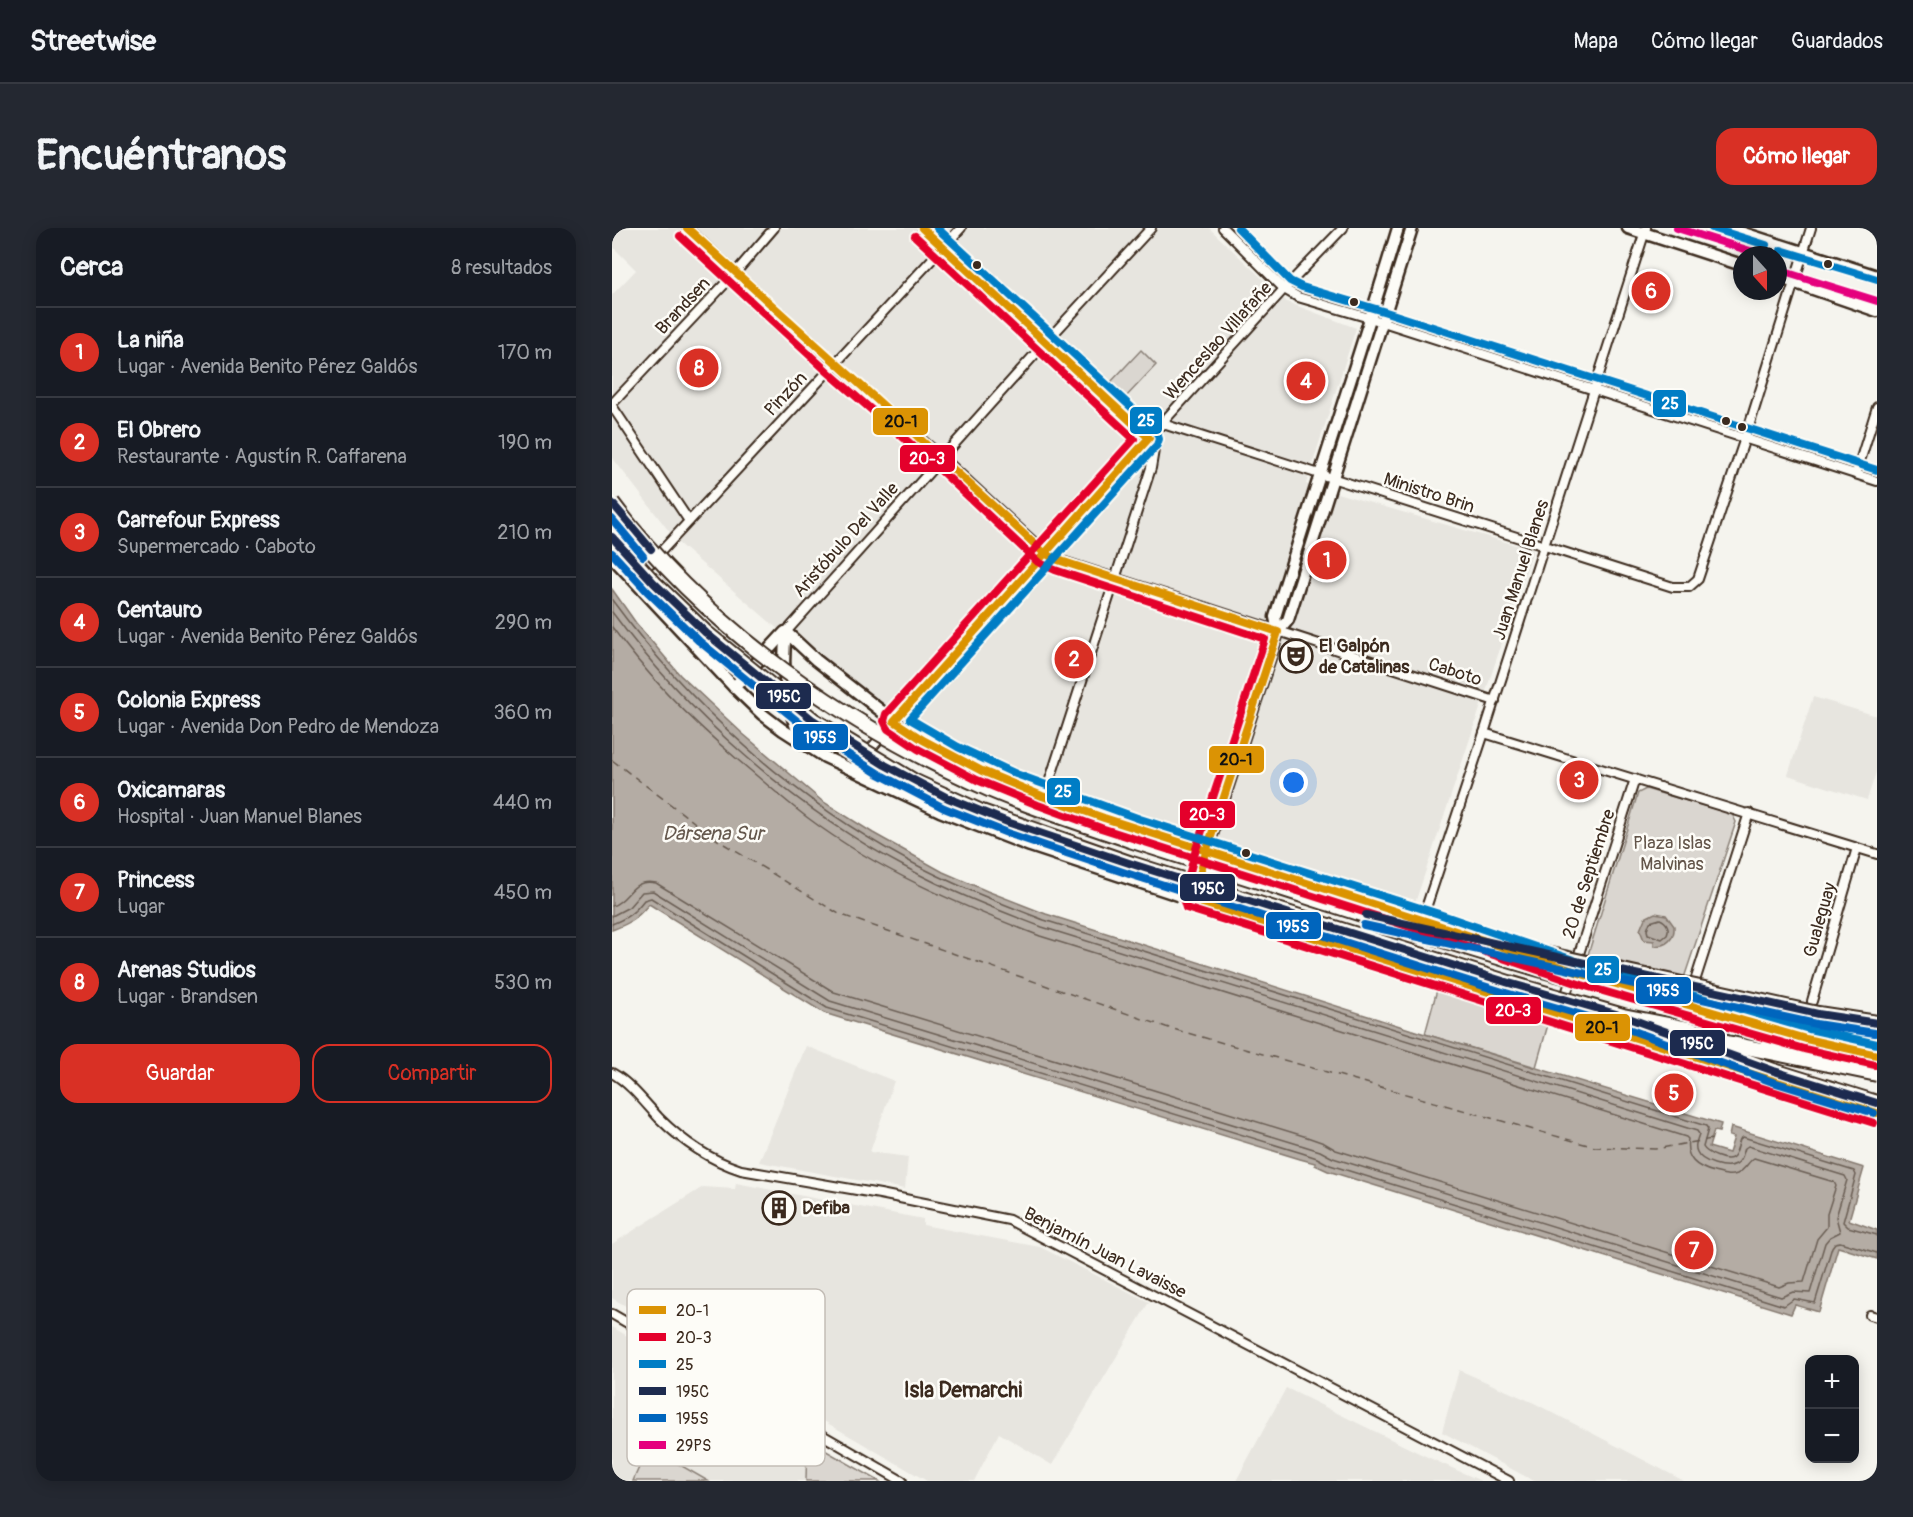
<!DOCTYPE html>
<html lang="es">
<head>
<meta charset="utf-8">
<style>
  body { margin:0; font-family:Pangolin,sans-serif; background:#242831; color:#f1f3f6 }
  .controls { position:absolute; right:18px; bottom:18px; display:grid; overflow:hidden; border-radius:12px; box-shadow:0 3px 15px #0003 }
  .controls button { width:54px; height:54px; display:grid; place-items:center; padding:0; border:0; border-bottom:2px solid #363941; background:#171b24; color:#f1f3f6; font:30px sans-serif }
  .compass { position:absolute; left:1121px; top:18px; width:54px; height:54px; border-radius:50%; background:#171b24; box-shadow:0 3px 15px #0003; rotate:159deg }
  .you { position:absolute; left:682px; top:555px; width:21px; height:21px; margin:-15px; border:4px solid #fff; border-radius:50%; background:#1a73e8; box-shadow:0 0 0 9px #1a73e833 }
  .badge { display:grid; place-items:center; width:39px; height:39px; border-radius:50%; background:#d93025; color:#fff; font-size:20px; font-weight:700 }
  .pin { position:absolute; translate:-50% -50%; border:3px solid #fff; box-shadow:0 2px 6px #0006 }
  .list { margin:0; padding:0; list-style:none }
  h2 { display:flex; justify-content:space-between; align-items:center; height:78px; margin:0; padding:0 24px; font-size:26px }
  h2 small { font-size:20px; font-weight:400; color:#9ea1a6 }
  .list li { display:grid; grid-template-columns:39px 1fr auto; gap:18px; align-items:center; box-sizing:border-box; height:90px; padding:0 24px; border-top:2px solid #363941 }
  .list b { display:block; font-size:22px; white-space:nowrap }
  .list p { margin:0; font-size:20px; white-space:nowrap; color:#9ea1a6 }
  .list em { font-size:20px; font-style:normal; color:#9ea1a6 }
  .actions { display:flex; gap:12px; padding:18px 24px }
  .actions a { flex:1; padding:14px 0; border:2px solid #d93025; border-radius:18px; text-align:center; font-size:21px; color:#d93025 }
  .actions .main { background:#d93025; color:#fff }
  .map { position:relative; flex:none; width:1265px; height:1253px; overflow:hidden; border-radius:18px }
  header { display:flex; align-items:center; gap:36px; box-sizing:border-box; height:84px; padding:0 30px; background:#171b24; border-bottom:2px solid #363941 }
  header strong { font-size:28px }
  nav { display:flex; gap:33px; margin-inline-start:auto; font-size:21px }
  .intro { display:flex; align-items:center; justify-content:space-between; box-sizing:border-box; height:144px; padding:0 36px }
  h1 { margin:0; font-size:42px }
  .button { padding:15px 27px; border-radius:18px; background:#d93025; color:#fff; font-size:21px; font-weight:700 }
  main { display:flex; gap:36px; padding:0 36px }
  aside { flex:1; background:#171b24; border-radius:18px; box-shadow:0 3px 15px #0003 }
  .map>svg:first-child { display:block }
</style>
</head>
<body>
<header>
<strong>Streetwise</strong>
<nav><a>Mapa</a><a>Cómo llegar</a><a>Guardados</a></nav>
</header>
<div class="intro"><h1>Encuéntranos</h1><a class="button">Cómo llegar</a></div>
<main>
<aside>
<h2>Cerca<small>8 resultados</small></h2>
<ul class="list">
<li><span class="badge">1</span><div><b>La niña</b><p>Lugar · Avenida Benito Pérez Galdós</p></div><em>170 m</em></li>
<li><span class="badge">2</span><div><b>El Obrero</b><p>Restaurante · Agustín R. Caffarena</p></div><em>190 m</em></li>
<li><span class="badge">3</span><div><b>Carrefour Express</b><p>Supermercado · Caboto</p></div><em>210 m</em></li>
<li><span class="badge">4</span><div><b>Centauro</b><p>Lugar · Avenida Benito Pérez Galdós</p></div><em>290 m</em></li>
<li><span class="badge">5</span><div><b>Colonia Express</b><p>Lugar · Avenida Don Pedro de Mendoza</p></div><em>360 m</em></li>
<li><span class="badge">6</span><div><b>Oxicamaras</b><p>Hospital · Juan Manuel Blanes</p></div><em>440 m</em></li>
<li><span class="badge">7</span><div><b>Princess</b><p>Lugar</p></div><em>450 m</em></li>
<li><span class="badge">8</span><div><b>Arenas Studios</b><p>Lugar · Brandsen</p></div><em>530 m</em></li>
</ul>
<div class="actions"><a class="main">Guardar</a><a>Compartir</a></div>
</aside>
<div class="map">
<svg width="1265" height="1253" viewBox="0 0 1265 1253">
  <rect width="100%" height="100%" fill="#f5f4ee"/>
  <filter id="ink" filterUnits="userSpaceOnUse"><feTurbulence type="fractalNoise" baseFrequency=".0167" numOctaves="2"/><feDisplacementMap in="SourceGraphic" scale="12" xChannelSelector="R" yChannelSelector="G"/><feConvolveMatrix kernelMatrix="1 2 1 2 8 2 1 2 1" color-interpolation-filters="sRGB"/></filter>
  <g filter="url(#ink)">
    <!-- built -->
    <g fill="#e7e5df">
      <polygon points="0,0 597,0 675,74 744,100 694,256 921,322 802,678 433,562 288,494 167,402 66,315 0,229 0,67 24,42 0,18"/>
      <polygon points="1201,469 1265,488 1265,541 1255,572 1176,547"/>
      <polygon points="194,818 282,853 258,924 296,929 293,961 147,934"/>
      <polygon points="124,955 311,991 311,997 428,1019 537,1074 440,1237 387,1205 362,1253 315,1253 0,1070 0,1016 91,959 123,961"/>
      <polygon points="0,1099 195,1212 194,1253 0,1253"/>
      <polygon points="847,1142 922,1175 1072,1253 922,1253 830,1204"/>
      <polygon points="674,1160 811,1227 869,1253 624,1253"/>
    </g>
    <!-- green -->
    <g fill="#dad6d0" stroke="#8a8077" stroke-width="1.5">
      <polygon points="529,122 544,137 513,170 498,155"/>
      <polygon points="1034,561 1120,586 1124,594 1071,753 974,733 1026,565"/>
      <polygon points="826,758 937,793 924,839 813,806"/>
      <polygon points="45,1209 53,1213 54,1216 49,1226 96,1253 21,1253 40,1210"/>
      <polygon points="195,1212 267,1253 194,1253"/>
    </g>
    <!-- water -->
    <g fill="#b4aca4" stroke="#84786e" stroke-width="1.5">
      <path d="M0,361L24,395L68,447L131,506L210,573L261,605L331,644L375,663L434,686L813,806L1109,896L1107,904L1102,903L1097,919L1117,925L1122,909L1117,908L1119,899L1252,940L1237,992L1265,1002V1031L1226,1019L1207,1084L1183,1077L1179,1086L716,943L703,937V935L688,931L212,785L37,676C24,691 19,695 0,702Z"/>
      <path d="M1043,685L1054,687L1062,698C1063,711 1055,718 1042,718V713L1032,712L1028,702L1033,690Z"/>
    </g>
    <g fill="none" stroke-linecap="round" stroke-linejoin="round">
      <!-- shore -->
      <g stroke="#6b5e54" stroke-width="1.5">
        <path d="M0,372C78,478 179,569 295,632C339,656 386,674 432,692L1094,898L1096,901L1091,919C1094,925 1115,935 1121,929C1125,926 1126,916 1128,911L1131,909L1242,943L1244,947L1231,994L1236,999L1265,1007"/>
        <path d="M0,384C74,485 182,580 293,639C337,663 383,681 430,699L1085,903L1087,906C1085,912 1082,918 1085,924C1089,934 1114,942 1124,936C1130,933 1131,926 1133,920L1136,918L1233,948L1235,952L1224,989L1228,1004L1218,1009L1213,1015L1198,1065L1181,1064L1169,1069L721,930L708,923L692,918L218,773L41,663L30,664L17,679L0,688"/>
        <path d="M0,399C36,449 79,492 126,532C149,551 172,572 196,590C265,642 347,677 428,708L1074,909L1076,911C1073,931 1084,939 1102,944C1110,946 1117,949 1125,946C1133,942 1136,934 1142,930L1222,954L1224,958L1215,986V999L1205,1011L1192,1054L1177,1055L1167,1059L724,922L712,915L695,909L222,764L44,655C18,650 19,671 0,678"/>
        <path d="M1048,691C1055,694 1058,700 1055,707L1050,711L1036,706L1035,702L1038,694Z"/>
        <path d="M0,696C15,690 22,685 32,672L39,670L215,780L690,925L705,930L718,937L1172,1078L1182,1071L1203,1075L1220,1019L1223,1015L1228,1014L1265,1025"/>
      </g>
      <!-- ferry -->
      <polyline stroke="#65584d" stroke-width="1.5" stroke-dasharray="8 6" stroke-linecap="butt" points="0,532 107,613 227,686 554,799 983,919 1043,921 1100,911"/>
      <!-- street-tunnel -->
      <g stroke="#d0ccc4" stroke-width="8" stroke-dasharray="8 4" stroke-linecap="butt">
        <polyline points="418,618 429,580"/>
        <polyline points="797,739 807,703"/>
        <polyline points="1062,820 1082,756"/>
        <polyline points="1178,849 1197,783"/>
      </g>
      <!-- secondary-tunnel -->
      <g stroke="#d0ccc4" stroke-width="10" stroke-dasharray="10 5" stroke-linecap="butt">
        <polyline points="581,672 593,629"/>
        <polyline points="911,727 970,746"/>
        <polyline points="1161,801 1244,824"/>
      </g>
      <!-- street casing -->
      <g stroke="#3b2a1e" stroke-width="12">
        <g id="street">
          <polyline points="75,0 223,136 331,230 438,329 883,473"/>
          <polyline points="310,0 537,210 542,222 539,240 432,570"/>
          <polyline points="611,0 672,61 686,69 771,94 1265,253"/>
          <polyline points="0,176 124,44 162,0"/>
          <polyline points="0,178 77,293"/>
          <polyline points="551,196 1061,359 1077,359 1086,351 1139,192 1199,0"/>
          <polyline points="1244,246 1265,179"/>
          <polyline points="30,344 349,0"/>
          <polyline points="174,404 433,115 539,0"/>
          <polyline points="872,505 1265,626"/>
          <polyline points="240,542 432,325 672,61 731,0"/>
          <polyline points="810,692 872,505 1034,0"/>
          <polyline points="1084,750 1137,585"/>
          <polyline points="1200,773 1245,620"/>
          <polyline points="948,785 1023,551"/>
          <path d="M0,845C18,855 33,875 47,890C70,913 98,932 129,942L268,966L397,992L897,1253"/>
          <polyline points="0,1086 290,1253"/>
          <polyline points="1258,1087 1265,1089"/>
        </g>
      </g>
      <!-- secondary casing -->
      <g stroke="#3b2a1e" stroke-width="15">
        <g id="secondary">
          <polyline points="1016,0 1130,37"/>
          <polyline points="1116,0 1265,48"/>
          <polyline points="1166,49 1265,83"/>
          <polyline points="0,329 122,459 150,486 171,502 213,529 328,583 418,618 581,672 1265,885"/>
          <polyline points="174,404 204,432 282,493 319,517 382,549 432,570 594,624 810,692"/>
          <path d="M174,404C169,444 174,478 190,515"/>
          <path d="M666,404L663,389C703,259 747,130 786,0"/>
          <polyline points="122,459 173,404"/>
          <polyline points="594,624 666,404 676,392 800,0"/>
        </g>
      </g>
      <!-- highway casing -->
      <g stroke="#3b2a1e" stroke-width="18">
        <polyline id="highway" points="1206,786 1265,795"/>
      </g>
      <!-- street -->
      <use href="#street" stroke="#fdfcf7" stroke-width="8"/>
      <!-- secondary -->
      <use href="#secondary" stroke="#fdfcf7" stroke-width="10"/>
      <!-- highway -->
      <use href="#highway" stroke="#fdfcf7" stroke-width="14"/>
      <!-- highway-bridge casing -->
      <g stroke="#3b2a1e" stroke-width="18" stroke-linecap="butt">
        <g id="highway-bridge">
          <path d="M0,275C94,400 237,500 379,562C424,581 471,596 518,612C582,633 647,653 712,674C799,702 887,731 975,754C1070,779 1168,799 1265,814"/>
          <polyline points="0,309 42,355 94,405 201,492 303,554 367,583 520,636 897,755 1011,788 1077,801 1115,815 1265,846"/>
          <polyline points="824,702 1206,786"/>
          <polyline points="1055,804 1162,843 1265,875"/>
          <polyline points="1156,815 1265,834"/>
        </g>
      </g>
      <!-- highway-bridge -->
      <use href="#highway-bridge" stroke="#fdfcf7" stroke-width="14"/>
      <!-- bus-1 casing -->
      <g stroke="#fdfcf7" stroke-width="12">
        <g id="bus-1">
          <path d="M75,0C194,109 315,215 432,325L446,332L666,404L594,624L581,672L1265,885"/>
          <polyline points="310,0 537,210 282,493 311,512 370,543 430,568 492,590 823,696 973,747 1194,811 1265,827"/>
        </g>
      </g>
      <!-- bus-2 casing -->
      <g stroke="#fdfcf7" stroke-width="12">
        <g id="bus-2">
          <polyline points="68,8 216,144 324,238 426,334 443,342 653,411 584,621 571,670 574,680 1262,895"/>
          <polyline points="303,8 522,211 274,486 272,493 276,501 306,521 365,552 426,577 489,600 820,706 970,757 1192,821 1263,837"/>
        </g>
      </g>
      <!-- bus-3 casing -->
      <g stroke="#fdfcf7" stroke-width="12">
        <g id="bus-3">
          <polyline points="325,0 544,202 547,211 545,217 298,491 346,519 404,546 528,591 827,686 976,737 1197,801 1265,816"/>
          <polyline points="626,0 678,53 690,59 774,84 1265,242"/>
          <polyline points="1100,0 1154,17"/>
          <polyline points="1169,22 1265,51"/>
        </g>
      </g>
      <!-- bus-4 casing -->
      <g stroke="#fdfcf7" stroke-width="12">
        <g id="bus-4">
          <polyline points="0,275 39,321"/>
          <polyline points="0,309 42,355 94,405 201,492 273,537 336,570 398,595 520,636 897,755 1011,788 1162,843 1265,875"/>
          <polyline points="754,687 1206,786 1265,795"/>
        </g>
      </g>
      <!-- bus-5 casing -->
      <g stroke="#fdfcf7" stroke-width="12">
        <g id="bus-5">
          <polyline points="0,291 31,328"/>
          <polyline points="0,325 35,363 87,413 194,500 267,546 332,580 395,605 517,646 894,765 1008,798 1158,853 1262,885"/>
          <polyline points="752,697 1204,796 1263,805"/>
        </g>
      </g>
      <!-- bus-6 casing -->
      <g stroke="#fdfcf7" stroke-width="12">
        <g id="bus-6">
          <polyline points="1065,0 1151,27"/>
          <polyline points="1166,42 1265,73"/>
        </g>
      </g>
      <!-- bus-1 -->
      <use href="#bus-1" stroke="#db9304" stroke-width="8"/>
      <!-- bus-2 -->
      <use href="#bus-2" stroke="#e4002b" stroke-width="8"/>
      <!-- bus-3 -->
      <use href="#bus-3" stroke="#007dc5" stroke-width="8"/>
      <!-- bus-4 -->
      <use href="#bus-4" stroke="#1d2b4f" stroke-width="8"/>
      <!-- bus-5 -->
      <use href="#bus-5" stroke="#0065bd" stroke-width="8"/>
      <!-- bus-6 -->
      <use href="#bus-6" stroke="#e5007d" stroke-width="8"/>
    </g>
  </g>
  <!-- icons -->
  <defs>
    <g id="theatre-ring" transform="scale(1.725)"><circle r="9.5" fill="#fdfcf7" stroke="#3b2a1e" stroke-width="1.5"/><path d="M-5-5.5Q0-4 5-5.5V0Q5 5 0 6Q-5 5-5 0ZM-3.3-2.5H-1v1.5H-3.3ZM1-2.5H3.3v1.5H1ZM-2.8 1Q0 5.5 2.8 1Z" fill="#3b2a1e"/></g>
    <g id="building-ring" transform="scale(1.725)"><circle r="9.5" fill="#fdfcf7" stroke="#3b2a1e" stroke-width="1.5"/><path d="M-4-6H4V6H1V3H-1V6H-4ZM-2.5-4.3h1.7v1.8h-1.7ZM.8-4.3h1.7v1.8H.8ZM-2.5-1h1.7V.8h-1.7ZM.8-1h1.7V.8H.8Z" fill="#3b2a1e"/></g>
  </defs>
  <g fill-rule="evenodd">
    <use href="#theatre-ring" x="684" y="428"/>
    <use href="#building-ring" x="167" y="980"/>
  </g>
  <!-- markers -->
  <g fill="#3b2a1e" stroke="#fdfcf7" stroke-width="2">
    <circle cx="1216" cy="36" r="5"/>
    <circle cx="365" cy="37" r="5"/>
    <circle cx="742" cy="74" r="5"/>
    <circle cx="1114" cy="193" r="5"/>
    <circle cx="1130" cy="199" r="5"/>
    <circle cx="634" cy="625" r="5"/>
  </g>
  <g text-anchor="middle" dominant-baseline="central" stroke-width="5" stroke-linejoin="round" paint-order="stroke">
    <!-- street labels -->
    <g font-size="18" fill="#3b2a1e" stroke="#fdfcf7">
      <text transform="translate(71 78) rotate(-47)">Brandsen</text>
      <text transform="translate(606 113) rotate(-48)">Wenceslao Villafañe</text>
      <text transform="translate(174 166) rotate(-47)">Pinzón</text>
      <text transform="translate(817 265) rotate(18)">Ministro Brin</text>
      <text transform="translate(234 312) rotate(-48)">Aristóbulo Del Valle</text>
      <text transform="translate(909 342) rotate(-72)">Juan Manuel Blanes</text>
      <text transform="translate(843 444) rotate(18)">Caboto</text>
      <text transform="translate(977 646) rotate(-72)">20 de Septiembre</text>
      <text transform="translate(1208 692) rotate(-74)">Gualeguay</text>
      <text transform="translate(493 1025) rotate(27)">Benjamín Juan Lavaisse</text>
    </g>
    <!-- poi labels -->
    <g font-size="18" font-weight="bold" fill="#3b2a1e" stroke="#fdfcf7" text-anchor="start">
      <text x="707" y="418">El Galpón<tspan x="707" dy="21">de Catalinas</tspan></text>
      <text x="190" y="980">Defiba</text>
    </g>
    <!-- park labels -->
    <g font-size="18" fill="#63554a" stroke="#fdfcf7">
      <text x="1060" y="615">Plaza Islas<tspan x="1060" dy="21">Malvinas</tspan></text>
    </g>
    <!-- water labels -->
    <g font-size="20" font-style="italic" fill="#65584d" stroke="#fdfcf7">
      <text x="101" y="605">Dársena Sur</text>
    </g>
    <!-- quarter labels -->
    <g font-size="21" font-weight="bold" fill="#3b2a1e" stroke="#fdfcf7">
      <text x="351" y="1162">Isla Demarchi</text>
    </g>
  </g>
  <!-- legend -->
  <rect x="15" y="1061" width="198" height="177" rx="9" fill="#fdfcf7" stroke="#c3bdb6" stroke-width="1.5"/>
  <rect x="27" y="1078" width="27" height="8" fill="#db9304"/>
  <rect x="27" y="1105" width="27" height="8" fill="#e4002b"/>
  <rect x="27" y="1132" width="27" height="8" fill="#007dc5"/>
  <rect x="27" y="1159" width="27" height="8" fill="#1d2b4f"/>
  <rect x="27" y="1186" width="27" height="8" fill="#0065bd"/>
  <rect x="27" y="1213" width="27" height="8" fill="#e5007d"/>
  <g font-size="16" fill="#3b2a1e">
    <text x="64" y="1088">20-1</text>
    <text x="64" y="1115">20-3</text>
    <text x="64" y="1142">25</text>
    <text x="64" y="1169">195C</text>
    <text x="64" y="1196">195S</text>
    <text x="64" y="1223">29PS</text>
  </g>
  <g stroke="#fdfcf7" stroke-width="2">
    <rect x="1040" y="161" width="35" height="29" rx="6" fill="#007dc5"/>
    <rect x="517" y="178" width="34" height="29" rx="6" fill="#007dc5"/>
    <rect x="260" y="179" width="57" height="29" rx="6" fill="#db9304"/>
    <rect x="287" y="216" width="57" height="29" rx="6" fill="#e4002b"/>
    <rect x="143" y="454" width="57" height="28" rx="6" fill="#1d2b4f"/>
    <rect x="180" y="495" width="57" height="28" rx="6" fill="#0065bd"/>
    <rect x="596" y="517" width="57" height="29" rx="6" fill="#db9304"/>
    <rect x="434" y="549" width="35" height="29" rx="6" fill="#007dc5"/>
    <rect x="567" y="572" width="57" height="29" rx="6" fill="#e4002b"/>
    <rect x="567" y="645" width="57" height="29" rx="6" fill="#1d2b4f"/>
    <rect x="653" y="683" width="57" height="29" rx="6" fill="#0065bd"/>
    <rect x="974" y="727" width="34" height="29" rx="6" fill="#007dc5"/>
    <rect x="1023" y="748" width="57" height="29" rx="6" fill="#0065bd"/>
    <rect x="873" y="768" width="57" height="29" rx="6" fill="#e4002b"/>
    <rect x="962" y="785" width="57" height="29" rx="6" fill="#db9304"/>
    <rect x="1057" y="801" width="57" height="28" rx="6" fill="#1d2b4f"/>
  </g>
  <g font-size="16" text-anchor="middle" font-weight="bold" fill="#fff">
    <text x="1058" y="181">25</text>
    <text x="534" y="198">25</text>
    <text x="315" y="236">20-3</text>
    <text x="172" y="474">195C</text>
    <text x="208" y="515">195S</text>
    <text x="451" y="569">25</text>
    <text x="595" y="592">20-3</text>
    <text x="596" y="666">195C</text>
    <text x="681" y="704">195S</text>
    <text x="991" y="747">25</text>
    <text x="1051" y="768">195S</text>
    <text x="901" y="788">20-3</text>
    <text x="1085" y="821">195C</text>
  </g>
  <g font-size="16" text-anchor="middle" font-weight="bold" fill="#111">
    <text x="289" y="199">20-1</text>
    <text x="624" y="537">20-1</text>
    <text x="990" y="805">20-1</text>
  </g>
</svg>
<div class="controls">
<button>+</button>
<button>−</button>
</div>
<svg class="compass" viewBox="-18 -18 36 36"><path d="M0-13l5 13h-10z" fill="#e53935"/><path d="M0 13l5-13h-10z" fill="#9ea1a6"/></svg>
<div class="you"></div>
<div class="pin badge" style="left:715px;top:332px">1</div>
<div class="pin badge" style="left:462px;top:431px">2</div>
<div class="pin badge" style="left:967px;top:552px">3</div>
<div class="pin badge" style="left:694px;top:153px">4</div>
<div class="pin badge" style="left:1062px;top:865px">5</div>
<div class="pin badge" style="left:1039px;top:63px">6</div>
<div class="pin badge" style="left:1082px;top:1022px">7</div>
<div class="pin badge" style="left:87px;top:140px">8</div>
</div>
</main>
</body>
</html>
